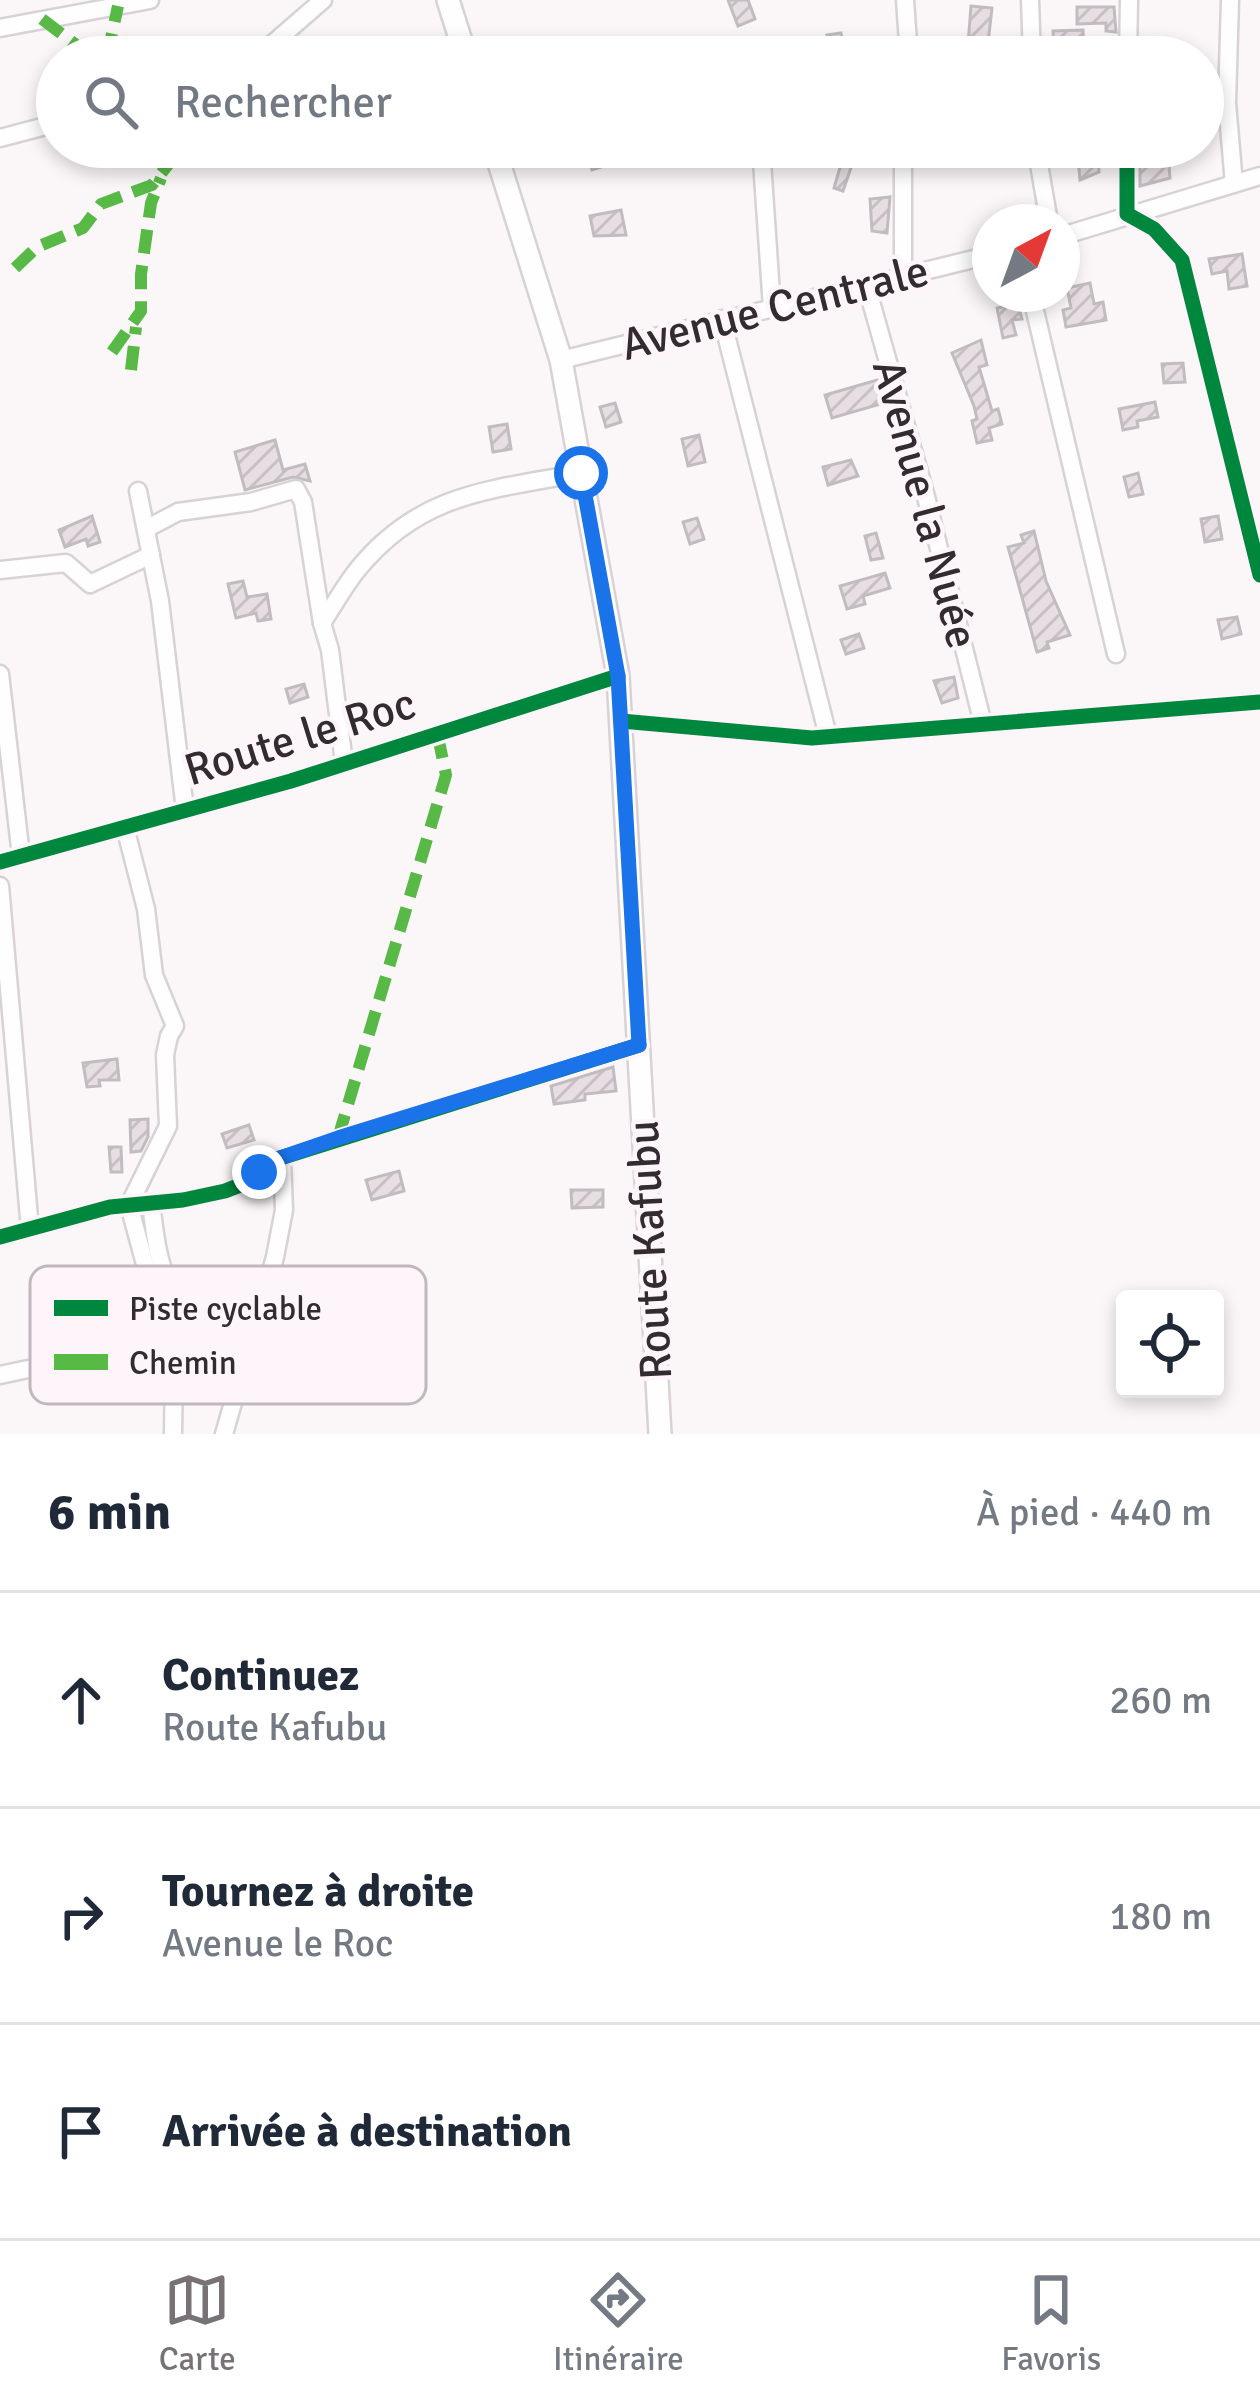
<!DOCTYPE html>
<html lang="fr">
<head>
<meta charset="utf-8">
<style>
  body { margin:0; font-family:Signika,sans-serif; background:#f6f6f7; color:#1f2937 }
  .controls { position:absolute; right:36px; bottom:36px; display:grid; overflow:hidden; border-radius:12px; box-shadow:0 6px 18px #0003 }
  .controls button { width:108px; height:108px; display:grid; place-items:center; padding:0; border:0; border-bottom:3px solid #e0e1e3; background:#fff; color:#1f2937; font:60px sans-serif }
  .compass { position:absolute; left:972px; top:204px; width:108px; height:108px; border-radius:50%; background:#fff; box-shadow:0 6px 18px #0003; rotate:41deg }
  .stop { position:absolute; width:36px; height:36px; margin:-27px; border:9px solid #1a73e8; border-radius:50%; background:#fff }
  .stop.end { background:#1a73e8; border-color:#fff; box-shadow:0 3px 12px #0008 }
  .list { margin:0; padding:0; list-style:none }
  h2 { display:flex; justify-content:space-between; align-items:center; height:156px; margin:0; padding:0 48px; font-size:51px }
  h2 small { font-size:39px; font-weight:400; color:#747a83 }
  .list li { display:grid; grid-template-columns:78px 1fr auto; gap:36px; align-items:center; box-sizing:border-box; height:216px; padding:0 48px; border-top:3px solid #e0e1e3 }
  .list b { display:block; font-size:45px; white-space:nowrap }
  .list p { margin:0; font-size:39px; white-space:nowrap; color:#747a83 }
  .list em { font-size:39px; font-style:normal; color:#747a83 }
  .icon { flex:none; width:66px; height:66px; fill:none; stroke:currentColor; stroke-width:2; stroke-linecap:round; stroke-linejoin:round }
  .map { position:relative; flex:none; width:1260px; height:1434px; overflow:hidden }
  .search { position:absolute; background:#fff; box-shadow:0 6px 18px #0003; left:36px; right:36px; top:36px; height:132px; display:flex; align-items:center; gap:30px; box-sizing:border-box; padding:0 42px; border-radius:66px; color:#747a83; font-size:45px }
  .sheet { height:804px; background:#fff }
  nav { display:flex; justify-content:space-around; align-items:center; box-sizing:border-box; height:168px; border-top:3px solid #e0e1e3; background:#fff; font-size:33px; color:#747a83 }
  nav a { display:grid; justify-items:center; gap:6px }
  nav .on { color:#787276 }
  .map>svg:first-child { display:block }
</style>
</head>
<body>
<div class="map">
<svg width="1260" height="1434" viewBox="0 0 1260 1434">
  <defs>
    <pattern id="building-hatch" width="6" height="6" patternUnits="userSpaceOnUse" patternTransform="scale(3)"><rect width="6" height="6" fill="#e7dee3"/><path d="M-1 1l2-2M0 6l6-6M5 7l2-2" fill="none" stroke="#c7bfc3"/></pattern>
  </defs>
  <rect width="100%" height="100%" fill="#fbf7f9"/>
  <!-- building -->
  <g fill="url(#building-hatch)" stroke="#c1bcbf" stroke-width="3">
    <polygon points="728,0 748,0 755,19 738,26"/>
    <polygon points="971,6 992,8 988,43 993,43 992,57 967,57"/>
    <polygon points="1077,7 1114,7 1116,32 1106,31 1106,23 1077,24"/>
    <polygon points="1083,30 1084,57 1045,57 1054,48 1053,31"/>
    <polygon points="841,33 845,54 820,57 818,45 829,43 827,35"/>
    <polygon points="584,147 657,147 657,150 592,170"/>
    <polygon points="823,147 857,150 843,191 834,188 841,164 822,162"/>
    <polygon points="1077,147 1097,147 1099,172 1080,180"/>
    <polygon points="1168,153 1170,178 1140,186 1140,160"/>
    <polygon points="890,197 887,233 872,231 870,199"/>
    <polygon points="621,210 626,235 594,236 590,216"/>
    <polygon points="1242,254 1247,286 1229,289 1227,271 1212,274 1209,259"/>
    <polygon points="1090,283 1094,304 1103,302 1106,320 1066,327 1063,310 1071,308 1067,288"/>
    <polygon points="1018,304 1022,319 1012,320 1016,335 1003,338 997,308"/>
    <polygon points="981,340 987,365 979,367 992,411 998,409 1002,424 989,428 992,440 977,443 972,421 977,419 974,406 952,353"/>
    <polygon points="1183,363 1185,382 1164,383 1162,364"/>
    <polygon points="877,380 884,403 832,418 825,395"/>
    <polygon points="1155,402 1158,417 1137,421 1138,427 1123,430 1119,409"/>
    <polygon points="615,403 621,422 606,427 600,407"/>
    <polygon points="507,424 511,449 493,452 489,427"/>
    <polygon points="699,435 705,462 688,466 682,439"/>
    <polygon points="275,440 283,470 305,464 310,481 293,477 245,490 235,452"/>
    <polygon points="851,460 858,476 828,485 823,467"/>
    <polygon points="1138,473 1143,494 1129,497 1124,477"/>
    <polygon points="92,516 100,542 88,546 86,539 65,547 59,530"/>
    <polygon points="1218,516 1222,539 1205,542 1201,519"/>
    <polygon points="697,518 704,539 690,544 683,522"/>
    <polygon points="1034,531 1046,581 1070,635 1047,642 1049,648 1037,652 1008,547 1024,543 1021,535"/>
    <polygon points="876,533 883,558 871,560 865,536"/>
    <polygon points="885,573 890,588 863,596 865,604 847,609 840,586"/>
    <polygon points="243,581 247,597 267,594 271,619 258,621 256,613 236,618 228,584"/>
    <polygon points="1237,617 1241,634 1222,639 1218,620"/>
    <polygon points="859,634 864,648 846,654 841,640"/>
    <polygon points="954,677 958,698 942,703 934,681"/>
    <polygon points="304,684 308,697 290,703 286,689"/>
    <polygon points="117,1059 119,1080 99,1080 100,1086 87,1087 83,1063"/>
    <polygon points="613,1067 616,1091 585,1094 585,1100 554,1104 551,1086"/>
    <polygon points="148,1119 148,1137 141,1151 131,1152 130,1120"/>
    <polygon points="249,1125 254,1140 227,1148 222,1134"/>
    <polygon points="109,1147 121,1147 122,1172 111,1172"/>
    <polygon points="399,1171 404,1191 372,1200 366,1180"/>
    <polygon points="571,1190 603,1190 603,1207 572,1208"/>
  </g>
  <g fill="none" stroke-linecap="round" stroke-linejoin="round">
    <!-- minor casing -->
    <g stroke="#d8d2d5" stroke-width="21">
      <g id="minor">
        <polyline points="905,0 909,57"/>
        <polyline points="1030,0 1032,57"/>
        <polyline points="1230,0 1227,103 1234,184"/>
        <polyline points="0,28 150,0"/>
        <polyline points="247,57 270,46 323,0"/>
        <polyline points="1128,57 1129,0"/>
        <polyline points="0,138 57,123"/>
        <polyline points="761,147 772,308"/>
        <polyline points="1036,147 1049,222"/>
        <polyline points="1127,147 1127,214 1154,229 1182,260 1260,575"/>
        <polyline points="1062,236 1260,176"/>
        <polyline points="903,277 903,147"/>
        <polyline points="866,284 925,493 983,724"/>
        <polyline points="1031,294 1116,654"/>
        <polyline points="722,319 828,736"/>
        <polyline points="561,360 990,255"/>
        <polyline points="138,491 160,601 185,810"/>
        <polyline points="146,529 178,512 251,502 296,489 303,502 322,623"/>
        <polyline points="0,570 66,563 90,584 151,555"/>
        <polyline points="0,674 21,856"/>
        <polyline points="621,721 812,738 1260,702"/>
        <path d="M344,763L330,650L322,623C334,605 345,585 358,569C421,492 491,490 581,473"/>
        <polyline points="125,827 146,909 154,975 175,1026 169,1036 165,1055 168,1126 129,1205 153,1294 155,1335 174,1367 173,1434"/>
        <polyline points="0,862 291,781 618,676"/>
        <polyline points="0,886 30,1229"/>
        <path d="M151,1203C157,1251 161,1311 220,1323"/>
        <polyline points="0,1237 110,1207 183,1200 225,1191 243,1184 277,1159 639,1045"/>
        <polyline points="161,1347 200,1328 237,1321 261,1305"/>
        <polyline points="175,1374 237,1322"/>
        <polyline points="0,1375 71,1360 89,1362 159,1344"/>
        <polyline points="224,1434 275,1257 284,1210 282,1158"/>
      </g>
    </g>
    <!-- major casing -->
    <g stroke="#d8d2d5" stroke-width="26">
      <g id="major">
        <polyline points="448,0 466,57"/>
        <polyline points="494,147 561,360 618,676 660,1434"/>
      </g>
    </g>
    <!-- minor -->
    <use href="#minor" stroke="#fefefe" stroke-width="16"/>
    <!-- major -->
    <use href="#major" stroke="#fefefe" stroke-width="21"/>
    <!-- quiet -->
    <g stroke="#58b947" stroke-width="12" stroke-dasharray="24 12" stroke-linecap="butt">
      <polyline points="42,19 92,57"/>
      <polyline points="107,57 118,6"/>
      <polyline points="15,268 37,247 83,228 101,204 152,185 182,147"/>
      <polyline points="112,352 141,311 141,274 151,203 161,178"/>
      <polyline points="131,370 136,327"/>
      <polyline points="338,1138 446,775 437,732"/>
    </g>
    <!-- cycleway casing -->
    <g stroke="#fdf5fa" stroke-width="22">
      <g id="cycleway">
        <polyline points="1127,147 1127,214 1154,229 1182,260 1260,575"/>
        <polyline points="621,721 812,738 1260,702"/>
        <polyline points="0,862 291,781 618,676"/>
        <polyline points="0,1237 110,1207 183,1200 225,1191 243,1184 277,1159 639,1045"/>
      </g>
    </g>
    <!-- cycleway -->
    <use href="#cycleway" stroke="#00873e" stroke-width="15"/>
  </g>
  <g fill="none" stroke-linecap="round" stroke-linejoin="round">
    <!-- route -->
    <polyline stroke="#1a73e8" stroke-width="15" points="259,1172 277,1159 338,1138 639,1045 618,676 581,473"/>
  </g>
  <g text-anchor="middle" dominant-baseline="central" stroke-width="9" stroke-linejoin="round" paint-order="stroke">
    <!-- street labels -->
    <g font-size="45" fill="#322b2f" stroke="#fdf5fa">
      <text transform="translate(775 308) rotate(-14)">Avenue Centrale</text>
      <text transform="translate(925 504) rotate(75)">Avenue la Nuée</text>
      <text transform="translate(300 737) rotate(-17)">Route le Roc</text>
      <text transform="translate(650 1250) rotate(-93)">Route Kafubu</text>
    </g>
  </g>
  <!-- legend -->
  <rect x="30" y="1266" width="396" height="138" rx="18" fill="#fdf5fa" stroke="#c0b8bd" stroke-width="3"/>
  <rect x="54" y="1300" width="54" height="16" fill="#00873e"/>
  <rect x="54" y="1354" width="54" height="16" fill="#58b947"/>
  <g font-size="33" fill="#322b2f">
    <text x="129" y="1320">Piste cyclable</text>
    <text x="129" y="1374">Chemin</text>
  </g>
</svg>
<div class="controls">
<button><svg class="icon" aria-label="locate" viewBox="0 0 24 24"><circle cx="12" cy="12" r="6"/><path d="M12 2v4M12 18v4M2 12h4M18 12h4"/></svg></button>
</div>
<svg class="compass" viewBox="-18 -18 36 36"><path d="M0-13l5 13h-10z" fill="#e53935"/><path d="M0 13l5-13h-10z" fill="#747a83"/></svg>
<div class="stop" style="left:581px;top:473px"></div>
<div class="stop end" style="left:259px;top:1172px"></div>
<div class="search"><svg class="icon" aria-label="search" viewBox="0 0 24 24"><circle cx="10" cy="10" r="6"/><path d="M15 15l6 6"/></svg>Rechercher</div>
</div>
<section class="sheet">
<h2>6 min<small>À pied · 440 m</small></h2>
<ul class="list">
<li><svg class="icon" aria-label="ahead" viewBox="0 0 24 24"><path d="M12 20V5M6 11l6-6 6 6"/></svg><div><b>Continuez</b><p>Route Kafubu</p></div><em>260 m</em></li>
<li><svg class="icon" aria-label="right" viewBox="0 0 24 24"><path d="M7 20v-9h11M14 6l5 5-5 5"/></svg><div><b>Tournez à droite</b><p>Avenue le Roc</p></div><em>180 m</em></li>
<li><svg class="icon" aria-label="arrive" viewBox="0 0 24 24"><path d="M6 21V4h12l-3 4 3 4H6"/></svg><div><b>Arrivée à destination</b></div></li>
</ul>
</section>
<nav>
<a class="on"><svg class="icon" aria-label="map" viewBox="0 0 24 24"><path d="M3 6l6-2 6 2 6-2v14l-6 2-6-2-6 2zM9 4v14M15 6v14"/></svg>Carte</a>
<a><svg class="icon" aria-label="directions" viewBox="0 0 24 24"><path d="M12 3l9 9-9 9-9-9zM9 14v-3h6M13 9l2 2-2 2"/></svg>Itinéraire</a>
<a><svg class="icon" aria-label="saved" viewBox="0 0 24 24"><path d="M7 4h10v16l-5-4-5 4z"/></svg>Favoris</a>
</nav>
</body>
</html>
